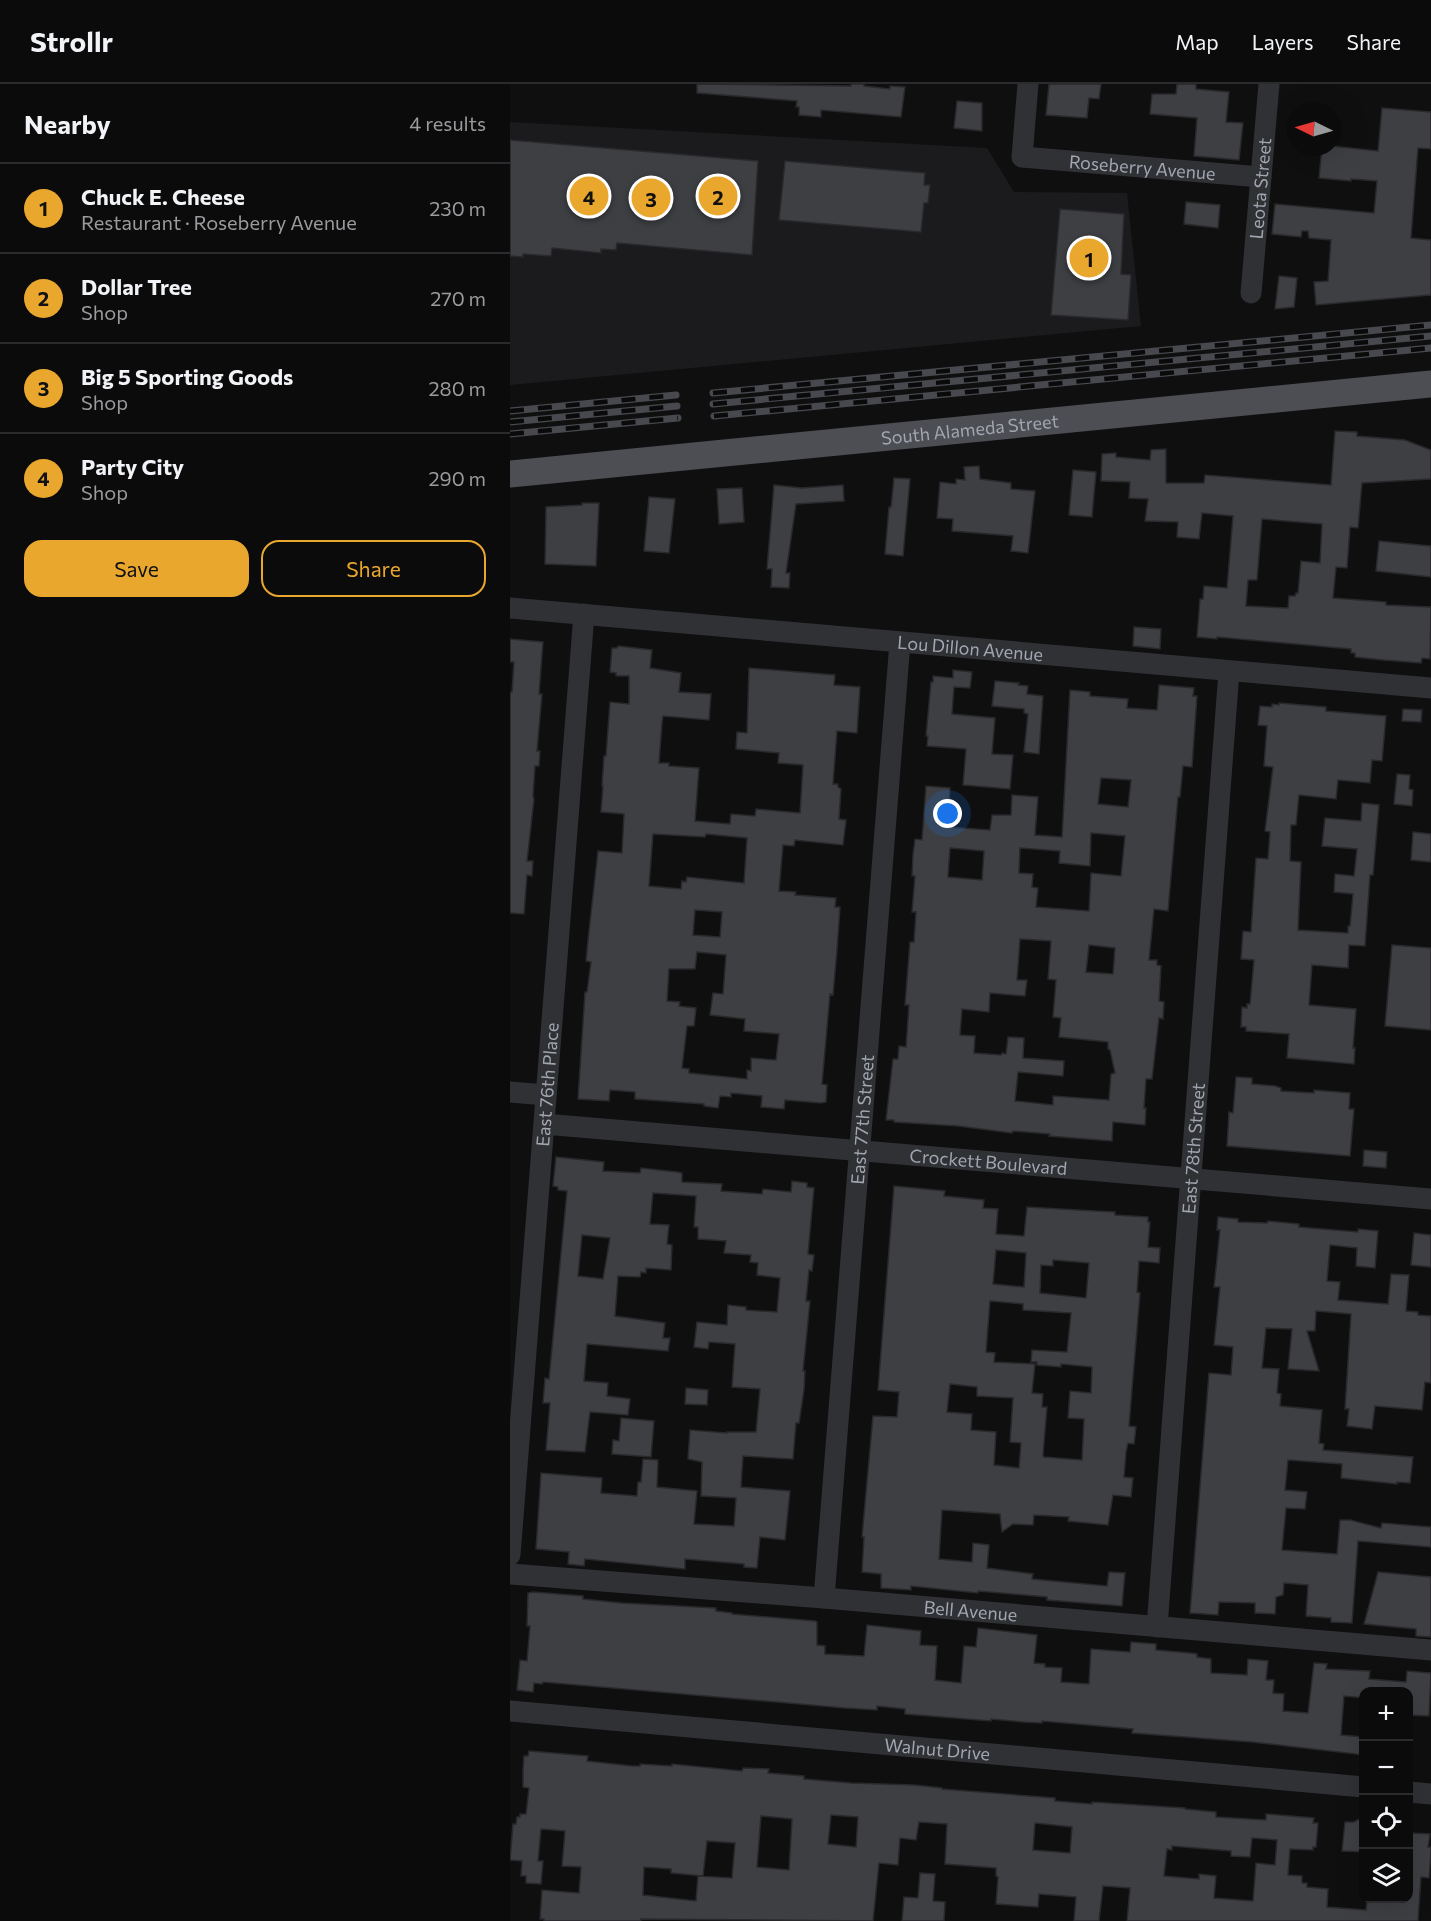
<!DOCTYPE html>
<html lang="en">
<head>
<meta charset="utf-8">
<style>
  body { margin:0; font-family:Commissioner,sans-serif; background:#19191a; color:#f1f3f6 }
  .controls { position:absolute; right:18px; bottom:18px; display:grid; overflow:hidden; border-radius:12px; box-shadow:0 6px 24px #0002 }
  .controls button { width:54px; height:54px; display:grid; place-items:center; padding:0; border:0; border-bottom:2px solid #2b2b2d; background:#0b0b0c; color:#f1f3f6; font:30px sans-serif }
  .compass { position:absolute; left:777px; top:18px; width:54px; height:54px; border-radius:50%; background:#0b0b0c; box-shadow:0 6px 24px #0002; rotate:275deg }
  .you { position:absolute; left:438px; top:730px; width:21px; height:21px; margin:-15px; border:4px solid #fff; border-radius:50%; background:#1a73e8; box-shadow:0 0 0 9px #1a73e833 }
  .badge { display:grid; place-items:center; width:39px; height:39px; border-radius:50%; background:#eaa72e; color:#111; font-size:20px; font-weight:700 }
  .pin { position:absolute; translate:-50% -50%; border:3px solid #fff; box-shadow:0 2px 6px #0006 }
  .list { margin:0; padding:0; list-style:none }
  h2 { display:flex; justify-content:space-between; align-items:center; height:78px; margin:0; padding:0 24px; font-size:26px }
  h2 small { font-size:20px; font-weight:400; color:#9a9b9d }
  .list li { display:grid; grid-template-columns:39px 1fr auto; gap:18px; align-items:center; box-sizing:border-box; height:90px; padding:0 24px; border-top:2px solid #2b2b2d }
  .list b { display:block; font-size:22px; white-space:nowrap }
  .list p { margin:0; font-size:20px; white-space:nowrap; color:#9a9b9d }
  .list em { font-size:20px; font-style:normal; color:#9a9b9d }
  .actions { display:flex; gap:12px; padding:18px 24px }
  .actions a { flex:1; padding:14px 0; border:2px solid #eaa72e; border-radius:18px; text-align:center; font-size:21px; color:#eaa72e }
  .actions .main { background:#eaa72e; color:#111 }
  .icon { flex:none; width:33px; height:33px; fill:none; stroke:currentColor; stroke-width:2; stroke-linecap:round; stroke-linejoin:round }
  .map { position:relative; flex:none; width:921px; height:1837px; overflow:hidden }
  header { display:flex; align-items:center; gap:36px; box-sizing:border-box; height:84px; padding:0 30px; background:#0b0b0c; border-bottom:2px solid #2b2b2d }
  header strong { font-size:28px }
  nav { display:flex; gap:33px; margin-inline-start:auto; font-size:21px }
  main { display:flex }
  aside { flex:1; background:#0b0b0c }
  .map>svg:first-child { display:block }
</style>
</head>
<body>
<header>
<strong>Strollr</strong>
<nav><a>Map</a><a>Layers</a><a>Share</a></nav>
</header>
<main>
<aside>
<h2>Nearby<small>4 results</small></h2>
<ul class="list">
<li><span class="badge">1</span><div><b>Chuck E. Cheese</b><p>Restaurant · Roseberry Avenue</p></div><em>230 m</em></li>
<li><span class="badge">2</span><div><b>Dollar Tree</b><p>Shop</p></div><em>270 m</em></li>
<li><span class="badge">3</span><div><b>Big 5 Sporting Goods</b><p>Shop</p></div><em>280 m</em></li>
<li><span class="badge">4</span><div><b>Party City</b><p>Shop</p></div><em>290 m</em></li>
</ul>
<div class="actions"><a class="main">Save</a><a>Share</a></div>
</aside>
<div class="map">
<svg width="921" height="1837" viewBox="0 0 921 1837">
  <rect width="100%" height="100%" fill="#0f0f10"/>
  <!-- built -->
  <polygon fill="#1b1b1d" points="0,38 477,64 504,108 617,109 631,242 0,301"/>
  <!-- building -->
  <g fill="#3e3f43" stroke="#29292c" stroke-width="1.5" fill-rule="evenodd">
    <polygon points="187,0 341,2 341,0 354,0 354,2 380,5 380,2 395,3 391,33 311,26 311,33 289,31 289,23 286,23 287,17 187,9"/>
    <polygon points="539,0 591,0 589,15 579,14 577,34 536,31"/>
    <polygon points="667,0 686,0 686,5 719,8 716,38 733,39 729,76 684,72 687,34 640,30 642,10 666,10"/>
    <polygon points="447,17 472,19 472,47 444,44"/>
    <polygon points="872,24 921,28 921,65 908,64 901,154 921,156 921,211 806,221 804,198 818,197 821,156 799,154 798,147 792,147 791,153 762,150 765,120 864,129 867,97 841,95 841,97 809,94 812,63 822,62 868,67"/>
    <polygon points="0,56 248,77 242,171 107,159 106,166 91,165 91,169 42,164 41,172 13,170 13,173 0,172"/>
    <polygon points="275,77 415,89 414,101 420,101 418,119 414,119 411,148 269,136"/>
    <polygon points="676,118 710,121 708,144 674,140"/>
    <polygon points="550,125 614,130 611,190 621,191 618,236 541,231"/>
    <polygon points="769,192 787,194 784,223 765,225"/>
    <path d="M825,347L847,348V352L895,356L921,366V395L852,399L848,444L840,443L837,484L826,483L823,514L876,518V521L921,523L920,575L912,574L911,579L873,576L845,573V569H841V565L707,553V555L687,553L690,515H693L694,502L717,504L723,432L692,429L689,455L667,453L668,438L635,437L638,415L619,414L620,398L591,397L592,370L606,369V373L640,376L641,366L656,365V399H694L695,391L821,401ZM752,435L812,440L810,479L791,477L788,509H786L785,512H779L778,524L736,522L738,496H747Z"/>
    <polygon points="469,382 470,395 501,399 501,405 525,407 518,469 501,467 503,452 442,447 443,435 427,434 430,398 446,400 446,395 455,396 454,383"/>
    <polygon points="563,386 586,388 582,433 559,431"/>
    <polygon points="384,394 400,395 393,472 375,470 379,423 381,423"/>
    <polygon points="264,401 292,404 333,401 334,417 286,420 276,489 280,489 279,504 261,503 262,485 257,485"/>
    <polygon points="232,404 234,438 209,440 207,405"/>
    <polygon points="139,413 165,415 159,469 134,467"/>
    <polygon points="72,419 89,419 86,482 35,480 36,423 72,421"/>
    <polygon points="869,457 921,462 921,493 866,487"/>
    <polygon points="624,543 651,545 650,565 623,562"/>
    <polygon points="0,555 33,558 29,610 32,610 27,667 30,667 29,682 25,682 23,712 24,715 17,777 23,777 22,792 17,791 14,830 0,829 0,608 2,608 4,578 0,578"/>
    <path d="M108,562L142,566L140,584L171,589L169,608L201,610L199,636L153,632L152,639L149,679H159V682L189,684L185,737L220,740L221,730L245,732L246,725L290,729L293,681L268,679L269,669L226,665L227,648L237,649L239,584L325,591L324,601L350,603L347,649L327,647L323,700H328V703L331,705L329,735L336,736L333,761L285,756L284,762L273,761L269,807L286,808L285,811L326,814L325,823H330L327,866L323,911L320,910L312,1000L317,1001L316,1018L311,1019L275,1016L274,1025L251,1023L252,1012L221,1009V1013L210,1012L208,1024L194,1022V1020L125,1015V1008L100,1006L99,1017L68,1015L75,908H77L81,878L76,877L78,856L88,767L112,769L114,730L91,728L93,702H92L94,672H96L100,618L119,620V592H106V589L100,588L102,564H107ZM143,750L195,753L196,750L237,754L234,799L177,793L176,798L172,797L171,805L139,802ZM185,826L212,828L210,853L183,851ZM187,868L216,871L213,910L203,909L200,931L235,935L234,947L269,950L266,976L241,974V987L237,986V995L179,989V985L172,984L177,942H184L186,924L169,922L170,918L157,917L159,885H185Z"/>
    <polygon points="443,586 462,588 460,604 444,603 442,630 485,634 482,670 503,671 500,705 453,701 456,665 417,662 418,652 416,652 421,598 423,598 423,592 443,594"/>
    <polygon points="485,597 509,599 508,601 518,602 517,610 533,612 529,670 514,668 518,630 514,629 514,625 482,622"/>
    <path d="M649,601L684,604L683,612H687L682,683L673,682L670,713H668L658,827L644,825L639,876H647V881L651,882L649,917L654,918L653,935L649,934L642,995H636L634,1024H636L635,1041L603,1038L602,1057L539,1052L540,1050L503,1047L502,1049L448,1042L384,1038V1036H376L383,975H388L389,962L396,963L399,921H395L400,858H404L406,828H402L405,792H402L403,771L405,755L412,756L416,702L440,704L438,743L480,746L482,731H501L502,711L528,713L525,751L552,753L560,606L580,608V612L618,615L617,624L647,626ZM591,694L621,696L618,723L588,720ZM581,749L615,752L611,792L581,789L579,827L526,823L528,804L522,803L523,790L509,789L510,764L550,767L549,779L580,782ZM440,764L474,767L472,796L438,793ZM510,855L541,857L538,895L546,896L543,933L551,934L549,953L598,958V965L600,966L605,989L601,990L599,1016L543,1012V1021L505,1017L508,988L553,992L554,977L513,974L514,954L498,953L496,970L492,969L491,971L464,969L465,952L450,951L452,925L479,928L480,909L515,912L517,896H507ZM579,861L605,864L603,890L576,888Z"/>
    <polygon points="769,619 816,623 816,627 876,632 872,677 862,676 860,699 828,696 826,715 789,711 786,741 781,741 780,777 791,778 788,846 838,849 838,842 840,842 843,810 824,808 825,790 844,792 847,765 812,762 815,734 851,737 852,719 869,721 863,791 860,791 855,862 839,861 838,884 802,881 799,921 846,925 843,964 845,964 844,980 777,974 779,950 736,947 736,943 731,943 732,923 737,924 737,920 740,920 744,876 731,875 733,847 741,848 746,774 758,775 760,748 755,747 763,683 754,682 757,642 748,641 750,622 762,623 762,620 769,621"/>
    <polygon points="893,625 912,626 911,638 892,637"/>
    <polygon points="887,690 900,691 899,705 903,706 902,722 884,720"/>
    <polygon points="903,748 921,750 921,778 901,776"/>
    <polygon points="882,861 921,864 921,946 875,942"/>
    <polygon points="726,993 742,994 742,1000 765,1002 771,1004 771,1007 804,1009 804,1006 840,1009 839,1025 844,1025 840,1072 717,1062 719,1028 723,1029"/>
    <polygon points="854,1066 877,1068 876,1084 853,1082"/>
    <path d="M46,1073L94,1078L93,1087L130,1089L131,1084L167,1088L172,1089V1098L212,1100L211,1107L252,1110L253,1105L281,1108L282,1097L297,1099V1103L304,1104L298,1170L304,1171L302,1187L299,1186L296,1217H300L293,1287H295L294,1306L289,1339H286L283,1375L233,1372L231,1403L280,1407L275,1456L250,1453L247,1484L234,1483V1480L175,1475V1485L75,1475L74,1482L58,1480L59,1468L26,1465L31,1389L92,1394L91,1409L127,1412L128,1398H131L133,1375L148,1376L147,1403L187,1407L184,1440L224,1442L226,1414L191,1412L192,1378L178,1375L180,1346L217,1349V1348H246L250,1305L222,1303L225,1260L199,1258L198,1265L184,1263L187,1238L217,1241L218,1221L236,1223V1226L267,1228L270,1194L247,1191L248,1179L240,1178L241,1171L214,1169L216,1157L188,1155V1143H184L186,1112L143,1109L140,1140L159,1141L157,1160L162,1161L161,1186L136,1184V1189L131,1188L130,1193L108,1192L105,1232L155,1239L153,1254H160L158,1267L77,1260L74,1297L98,1299L97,1312L120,1315L118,1331L80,1328L75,1368L36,1366L40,1319H33L35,1294L39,1295L57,1107L48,1106V1103L43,1102ZM72,1151L100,1154L93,1195L68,1192Z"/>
    <path d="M384,1102L435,1107L434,1112L474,1116L473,1124L488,1125L486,1150L514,1152L517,1123L585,1127L605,1128V1131L638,1133V1138H640L638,1163L650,1164L649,1179L629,1177L627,1208L630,1209L619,1342L626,1343L624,1360L618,1359L616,1368L614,1393L623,1394L621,1413L603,1411L598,1441L558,1437L559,1433L524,1431L523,1441L503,1440L492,1448L490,1430L432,1426L429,1475L462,1478L463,1459L479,1461L477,1484L523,1490L522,1495L597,1502L599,1488L615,1489L612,1522L537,1516V1513L468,1507V1509L401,1502V1506L371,1504V1490L352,1488L354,1453H352L363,1332L387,1333L389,1308L368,1306ZM486,1166L516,1169L514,1203L483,1200ZM543,1176L579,1179L576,1214L530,1209L531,1181L543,1182ZM480,1217L513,1220V1226L561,1229L557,1268L522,1266L521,1278H527V1281L551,1283V1280L582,1283L581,1309L560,1307L558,1334L574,1335L572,1376L534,1373L533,1371L537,1323H532L533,1310L522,1309L525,1280L484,1278L485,1269L476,1268ZM440,1300L467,1303V1312L503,1314L500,1358L511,1359L509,1384L484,1381L486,1348L461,1346L462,1330L437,1328Z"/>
    <polygon points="708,1133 728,1135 728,1138 757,1139 758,1137 789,1140 789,1143 848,1148 848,1145 868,1147 865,1184 846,1182 847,1164 820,1161 817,1197 830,1198 828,1216 878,1220 881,1190 899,1191 896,1227 908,1228 908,1231 921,1232 921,1299 915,1298 912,1326 865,1322 862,1345 837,1342 839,1325 835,1325 841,1230 806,1227 805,1247 797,1247 809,1287 778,1285 782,1245 756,1244 752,1284 769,1285 767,1309 771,1310 770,1322 812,1326 809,1359 814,1360 813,1366 903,1373 900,1399 887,1398 887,1400 831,1394 832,1380 778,1376 775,1406 797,1408 795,1425 776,1424 772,1466 827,1470 830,1436 840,1436 871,1444 872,1439 921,1443 921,1463 848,1457 842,1539 821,1538 821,1534 796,1532 798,1501 774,1499 773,1511 766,1513 765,1530 745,1529 745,1519 709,1518 708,1531 680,1529 699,1289 721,1291 723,1263 704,1261 710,1203 704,1203 710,1146 707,1146"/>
    <polygon points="904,1149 921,1151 921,1183 901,1181"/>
    <polygon points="176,1304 198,1306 197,1321 175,1320"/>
    <polygon points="111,1334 144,1337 141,1373 102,1370 103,1356 109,1357"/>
    <polygon points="868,1488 921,1493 921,1553 906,1552 906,1545 854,1540"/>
    <polygon points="23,1508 73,1512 73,1515 112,1519 206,1524 206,1527 222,1529 222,1530 305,1537 307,1538 307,1561 315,1562 315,1570 354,1572 357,1541 411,1547 410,1561 427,1562 425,1596 451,1599 454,1562 466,1563 468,1544 527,1551 524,1579 535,1580 535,1583 552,1584 551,1598 579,1600 581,1565 620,1568 621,1558 646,1560 646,1566 680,1569 687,1570 687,1573 701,1575 701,1589 737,1591 738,1575 758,1577 756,1596 764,1596 763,1609 774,1610 773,1627 798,1629 804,1579 817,1580 816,1585 860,1587 859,1595 896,1598 897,1587 921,1589 919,1632 898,1631 898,1608 854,1608 854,1614 834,1612 831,1651 854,1653 854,1671 742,1658 622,1649 623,1645 532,1637 532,1639 513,1638 481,1635 481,1637 395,1630 395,1625 367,1622 367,1626 335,1624 33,1598 32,1600 24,1599 23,1608 7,1606 10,1576 17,1577 20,1542 17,1542 18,1509"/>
    <path d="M19,1667L78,1672L77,1677L122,1682H130V1680L162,1682V1680L232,1687L233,1684L259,1685L258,1689L294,1692V1695L341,1699L404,1701L432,1704V1705L545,1714V1717L582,1720V1718L675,1724V1725L706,1728V1733L756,1736V1730L804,1734L803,1739H808L806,1763H803V1766L780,1765L778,1791L792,1792V1799H797V1803L818,1805L817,1823L856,1826L857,1815H898L902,1749L920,1750L918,1763H921V1768L919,1794L911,1793L908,1837H617L620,1804L593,1802L589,1837H564L566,1813L529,1810L528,1823L486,1820L488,1793L486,1792V1784L435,1780L437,1740L409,1738L406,1756L390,1754L388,1781L369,1779L363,1837L131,1835V1837H34V1835H30L32,1806L69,1809L71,1783L52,1782L55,1747L31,1745L28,1777H33L31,1800L16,1799V1792H11L12,1777L0,1776L3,1740H6L7,1733H10V1730H16L19,1704L13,1703V1686L14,1672H18ZM321,1731L348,1733L346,1763L318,1760ZM251,1732L282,1735L279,1786L247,1783ZM525,1739L562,1743L560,1769L523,1766ZM742,1754L767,1756L765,1781L746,1779L743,1817L704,1814L706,1792L689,1790V1795L654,1792L657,1765L662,1766V1762L721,1767V1772L740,1773ZM197,1757L225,1759L222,1794L188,1792L186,1817L133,1811L134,1783L161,1785V1789L193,1792Z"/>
    <polygon points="854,1732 854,1768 832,1767 835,1738 844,1738"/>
    <polygon points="410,1789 425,1790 423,1817 435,1818 434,1837 392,1837 394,1813 408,1814"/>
  </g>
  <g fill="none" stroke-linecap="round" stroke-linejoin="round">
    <!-- minor -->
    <g stroke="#303135" stroke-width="21">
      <path id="s1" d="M518,0L512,73L751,93"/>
      <path id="s2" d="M741,209L759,0"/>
      <path id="s3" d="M0,524L921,604"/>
      <polyline points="0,1008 36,1011"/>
      <path id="s4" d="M34,1040L921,1115"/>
      <path id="s5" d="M0,1471L74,530"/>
      <path id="s6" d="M0,1490L314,1514L921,1566"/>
      <path id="s7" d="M314,1514L390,558"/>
      <path id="s8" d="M647,1543L719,587"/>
      <path id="s9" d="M0,1627L854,1703"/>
      <polyline points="898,1708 921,1710"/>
    </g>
    <!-- major -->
    <path stroke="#4d4e54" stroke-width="27" id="s10" d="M0,390L921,300"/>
    <!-- rail casing -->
    <g stroke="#47494e" stroke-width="7">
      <g id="rail">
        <polyline points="203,309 921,241"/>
        <polyline points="203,320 921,252"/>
        <polyline points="0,327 166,311"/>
        <polyline points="204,332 921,264"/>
        <polyline points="0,338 167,322"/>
        <polyline points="0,350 168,334"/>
      </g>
    </g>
    <!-- rail -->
    <use href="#rail" stroke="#0a0a0b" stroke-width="4.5" stroke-dasharray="14" stroke-linecap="butt"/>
  </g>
  <g text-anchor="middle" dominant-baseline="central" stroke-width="5" stroke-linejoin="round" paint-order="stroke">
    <!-- street labels -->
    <g font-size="18" fill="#a1a6b1" stroke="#0a0a0b">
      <text stroke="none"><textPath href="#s1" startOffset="194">Roseberry Avenue</textPath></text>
      <text stroke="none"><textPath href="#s2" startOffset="105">Leota Street</textPath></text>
      <text stroke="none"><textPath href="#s10" startOffset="462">South Alameda Street</textPath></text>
      <text stroke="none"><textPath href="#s3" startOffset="462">Lou Dillon Avenue</textPath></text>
      <text stroke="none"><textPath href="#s5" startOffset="472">East 76th Place</textPath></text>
      <text stroke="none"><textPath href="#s7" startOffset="480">East 77th Street</textPath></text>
      <text stroke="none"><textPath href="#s8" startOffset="480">East 78th Street</textPath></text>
      <text stroke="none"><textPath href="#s4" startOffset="446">Crockett Boulevard</textPath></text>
      <text stroke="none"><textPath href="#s6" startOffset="462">Bell Avenue</textPath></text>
      <text stroke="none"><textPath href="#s9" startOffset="429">Walnut Drive</textPath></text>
    </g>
  </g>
</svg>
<div class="controls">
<button>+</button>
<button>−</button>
<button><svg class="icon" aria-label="locate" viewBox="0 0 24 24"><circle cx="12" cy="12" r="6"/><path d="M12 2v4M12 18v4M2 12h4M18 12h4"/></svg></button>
<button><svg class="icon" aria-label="layers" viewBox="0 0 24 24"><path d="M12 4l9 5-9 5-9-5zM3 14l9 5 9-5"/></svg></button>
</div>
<svg class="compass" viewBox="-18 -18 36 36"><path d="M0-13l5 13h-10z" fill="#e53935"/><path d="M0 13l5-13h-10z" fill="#9a9b9d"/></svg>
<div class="you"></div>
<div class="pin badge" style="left:579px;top:174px">1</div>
<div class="pin badge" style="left:208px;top:112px">2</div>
<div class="pin badge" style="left:141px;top:114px">3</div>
<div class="pin badge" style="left:79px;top:112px">4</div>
</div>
</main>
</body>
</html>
